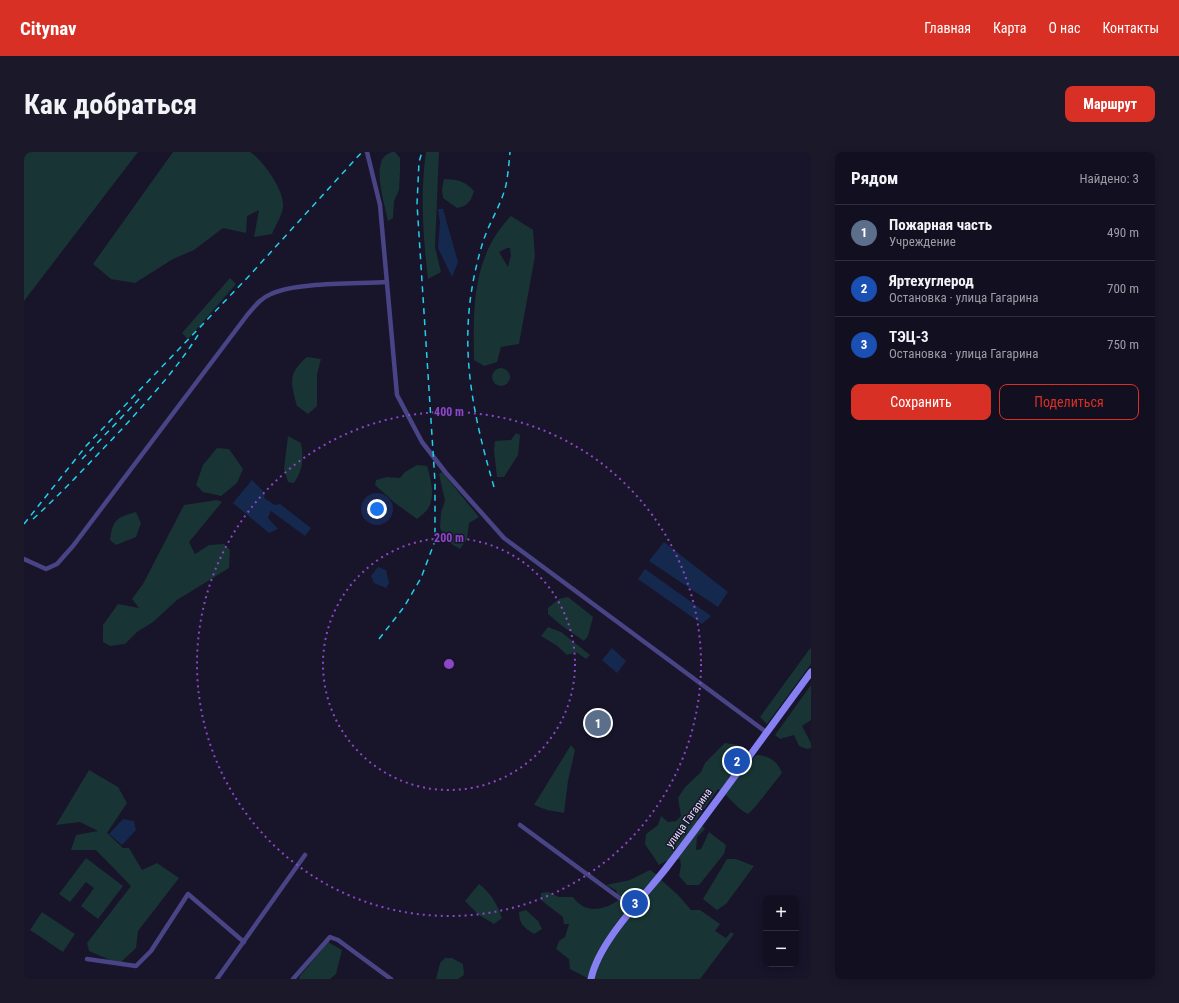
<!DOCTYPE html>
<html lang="ru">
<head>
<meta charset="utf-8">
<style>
  body { margin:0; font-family:"Roboto Condensed",sans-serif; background:#1b1829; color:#f1f3f6 }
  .controls { position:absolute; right:12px; bottom:12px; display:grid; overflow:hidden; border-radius:8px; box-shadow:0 2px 10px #0003 }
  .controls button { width:36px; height:36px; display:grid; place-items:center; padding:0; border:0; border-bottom:1px solid #312f3e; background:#120f20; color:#f1f3f6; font:20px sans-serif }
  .you { position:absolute; left:353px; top:357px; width:14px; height:14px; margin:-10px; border:3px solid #fff; border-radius:50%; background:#1a73e8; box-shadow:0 0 0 6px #1a73e833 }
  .badge { display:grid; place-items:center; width:26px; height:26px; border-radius:50%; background:#d93025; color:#fff; font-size:13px; font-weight:700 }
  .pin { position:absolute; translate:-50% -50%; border:2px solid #fff; box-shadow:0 1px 4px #0006 }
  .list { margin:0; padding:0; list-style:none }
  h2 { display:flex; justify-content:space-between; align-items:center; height:52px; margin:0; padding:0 16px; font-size:17px }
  h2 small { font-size:13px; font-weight:400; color:#9c9ca5 }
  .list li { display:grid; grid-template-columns:26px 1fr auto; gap:12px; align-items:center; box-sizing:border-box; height:56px; padding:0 16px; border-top:1px solid #312f3e }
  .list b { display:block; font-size:15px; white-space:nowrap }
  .list p { margin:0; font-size:13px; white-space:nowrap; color:#9c9ca5 }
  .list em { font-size:13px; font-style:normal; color:#9c9ca5 }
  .actions { display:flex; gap:8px; padding:12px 16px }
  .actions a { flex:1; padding:9px 0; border:1px solid #d93025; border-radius:8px; text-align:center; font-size:14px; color:#d93025 }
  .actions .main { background:#d93025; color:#fff }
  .map { position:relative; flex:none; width:787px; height:827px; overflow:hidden; border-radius:8px }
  header { display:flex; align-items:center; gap:24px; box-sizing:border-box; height:56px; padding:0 20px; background:#d93025; color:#fff }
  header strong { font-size:19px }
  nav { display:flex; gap:22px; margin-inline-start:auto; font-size:14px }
  .intro { display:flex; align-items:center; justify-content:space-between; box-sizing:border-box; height:96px; padding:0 24px }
  h1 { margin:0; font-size:28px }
  .button { padding:10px 18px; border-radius:8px; background:#d93025; color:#fff; font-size:14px; font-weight:700 }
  main { display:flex; gap:24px; padding:0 24px }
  aside { flex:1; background:#120f20; border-radius:8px; box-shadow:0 2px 10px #0003 }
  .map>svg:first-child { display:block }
</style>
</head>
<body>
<header>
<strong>Citynav</strong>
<nav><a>Главная</a><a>Карта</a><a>О нас</a><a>Контакты</a></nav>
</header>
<div class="intro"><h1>Как добраться</h1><a class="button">Маршрут</a></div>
<main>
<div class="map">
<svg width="787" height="827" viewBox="0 0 787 827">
  <rect width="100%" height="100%" fill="#18142a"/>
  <!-- green -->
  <g fill="#183434" fill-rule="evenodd">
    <polygon points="0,0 114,0 0,149"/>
    <path d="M149,0H226C239,8 261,39 259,55C258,64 251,74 248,82L230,85L235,58L223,64L222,81L199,76L170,98L149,107L111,131L87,127L69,112Z"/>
    <path d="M368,0H371L376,6V20L375,38L370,49L369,66L364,69C361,54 352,25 357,11C358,5 363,2 368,0Z"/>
    <path d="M402,0H415L411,95L417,120L404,127C399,84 396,43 402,0Z"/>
    <path d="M420,27C434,28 440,28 450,39C447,49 444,54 433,56L419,46L418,37Z"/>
    <path d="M487,64L509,78L511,104L495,192L477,195L473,210L460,214L450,208C449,156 448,104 487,64ZM483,96H486L487,103L484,115L475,100Z"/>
    <polygon points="206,126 212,132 164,187 158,181"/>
    <path d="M283,205L297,207L293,222V254L284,262L273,254C267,231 263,222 283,205Z"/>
    <circle cx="477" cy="225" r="9"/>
    <polygon points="492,281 496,283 494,303 480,325 473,325 470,299 471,289 487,288"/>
    <path d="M264,284L277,291C280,308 279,317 270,331L264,330L260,317Z"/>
    <polygon points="193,296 205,297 219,317 213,331 197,344 179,340 172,333 179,313"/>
    <path d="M393,313L403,314C407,327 412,346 403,358C401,361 396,364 393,367L371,351L351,333L352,328L363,325L376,326L381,320Z"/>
    <polygon points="418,320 455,365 445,371 443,387 436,397 424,390 416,376 417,360 421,349 415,322"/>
    <polygon points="193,348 198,350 165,390 171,402 185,393 200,392 206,398 205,416 153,448 129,470 113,480 101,492 86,494 79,490 79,473 94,452 115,456 108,447 119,432 160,353"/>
    <path d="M112,360L117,371L112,385L92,393L86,388C88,368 93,365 112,360Z"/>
    <polygon points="544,445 569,465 564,484 560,489 538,474 524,462 524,456 535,447"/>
    <polygon points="524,475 537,480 566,503 562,507 552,500 543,503 532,493 517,484"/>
    <polygon points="787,495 787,512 743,572 736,565"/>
    <polygon points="787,533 787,568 778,574 787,591 787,596 783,597 775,594 770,583 756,587 751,583"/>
    <path d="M701,591L714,593L728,607L733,603C745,603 754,610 758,621L731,655L724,662C711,656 707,645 694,637L673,667L681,677L673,685L672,698L677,697L685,680L702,693L700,702L675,733H663L655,724L657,713L656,707L644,708L635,713L621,692L622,682L634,673L637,664L644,670L652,669L657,664L654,646L661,635L677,620L681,611Z"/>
    <polygon points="547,593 551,598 544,629 540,661 523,658 510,653"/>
    <polygon points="65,618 94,635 103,651 83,681 99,696 105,696 118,718 133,711 155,726 114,779 112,796 95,812 65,799 63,791 107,734 72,698 47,698 52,683 74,679 56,670 32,673"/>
    <polygon points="62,706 99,734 74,767 57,754 70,736 62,730 46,750 35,742"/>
    <polygon points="703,707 712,707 730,714 702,752 693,758 679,747"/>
    <path d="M626,718L633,723C606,753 574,787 565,827L546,817L545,807L532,797L535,789L541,785L545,772H540L539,765L517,748V741L524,740L535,745H549C562,763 579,758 595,748L592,738L582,733L606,728Z"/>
    <path d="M637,728L654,743L667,758H676L696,772L691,779L702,786L707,780L710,782L676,827H570C583,788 611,759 637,728Z"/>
    <path d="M455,732C467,741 473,752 478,766L470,772L455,763L441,749Z"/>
    <path d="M502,758L514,769L518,777L510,782C500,776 495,772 495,760Z"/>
    <polygon points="18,760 51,782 39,800 6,778"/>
    <polygon points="304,790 318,798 312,822 306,827 275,827 276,824"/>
    <polygon points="421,806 428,806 439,812 440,823 434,827 412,827 416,811"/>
  </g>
  <!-- water -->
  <g fill="#15294e">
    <polygon points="414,57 419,57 434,110 428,125 414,96 416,70"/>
    <polygon points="228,328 241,341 240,346 251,353 256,352 287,376 281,384 247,359 244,366 254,377 245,381 209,351"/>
    <polygon points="640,390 704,440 694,455 625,409"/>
    <polygon points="354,415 362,418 365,431 362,436 350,431 347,424"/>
    <polygon points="621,417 687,464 678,472 614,427"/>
    <polygon points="588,496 602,509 593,521 578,508"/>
    <polygon points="99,667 110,669 112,678 98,693 85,682"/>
  </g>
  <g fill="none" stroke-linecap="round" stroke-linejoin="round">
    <!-- minor -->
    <g stroke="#484485" stroke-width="4.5">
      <polyline points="343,0 356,53 373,243 398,290 422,321 480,386 742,580"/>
      <path d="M0,407L22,417L33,412L49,394L224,162C231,154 237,146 247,142C271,130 334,132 363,130"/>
      <polyline points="496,673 609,756"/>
      <polyline points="63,807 112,814 127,799 164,742 220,790"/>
      <polyline points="193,827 281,703"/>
      <polyline points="269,827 306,785 314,788 367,827"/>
    </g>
    <!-- secondary -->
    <path stroke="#8680f3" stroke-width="7" d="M567,827C575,789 619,746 643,715C692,651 739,585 787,520"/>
    <!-- rail -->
    <g stroke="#1fd1ea" stroke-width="1.5" stroke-dasharray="6 5" stroke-linecap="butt">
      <polyline points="58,307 116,246"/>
      <path d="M470,335C445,249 432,180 458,93C464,72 477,54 482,33C484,23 485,11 486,0"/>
      <path d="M9,367C40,339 68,308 97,278C125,247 152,218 174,183"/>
      <polyline points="0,372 62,294 225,124 338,0"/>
      <polyline points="355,487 380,455 397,426 411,389 411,330 393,52 395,10 398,0"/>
    </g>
  </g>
  <!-- distance rings -->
  <g fill="none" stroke="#8b47c8" stroke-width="2" stroke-dasharray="2 4">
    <circle cx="425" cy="512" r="126"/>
    <circle cx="425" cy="512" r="252"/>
  </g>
  <g text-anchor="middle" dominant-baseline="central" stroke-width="3" stroke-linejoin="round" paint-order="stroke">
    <!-- street labels -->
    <g font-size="11" fill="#e4e0fc" stroke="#18142a">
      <text transform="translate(665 666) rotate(-54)">улица Гагарина</text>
    </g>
  </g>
  <circle cx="425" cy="512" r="6" fill="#8b47c8" stroke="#18142a" stroke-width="2"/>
  <g font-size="12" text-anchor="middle" font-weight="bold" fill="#8b47c8" stroke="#18142a" stroke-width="3" stroke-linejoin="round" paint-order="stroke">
    <text x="425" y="264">400 m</text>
    <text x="425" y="390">200 m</text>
  </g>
</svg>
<div class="controls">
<button>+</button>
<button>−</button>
</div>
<div class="you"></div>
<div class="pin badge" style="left:574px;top:571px;background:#5c6f8a">1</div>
<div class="pin badge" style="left:713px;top:609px;background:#1a4fb4">2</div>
<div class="pin badge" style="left:611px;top:751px;background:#1a4fb4">3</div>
</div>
<aside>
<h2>Рядом<small>Найдено: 3</small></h2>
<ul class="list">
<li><span class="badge" style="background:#5c6f8a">1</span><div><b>Пожарная часть</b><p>Учреждение</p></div><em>490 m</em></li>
<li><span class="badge" style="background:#1a4fb4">2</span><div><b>Яртехуглерод</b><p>Остановка · улица Гагарина</p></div><em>700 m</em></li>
<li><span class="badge" style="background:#1a4fb4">3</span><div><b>ТЭЦ-3</b><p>Остановка · улица Гагарина</p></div><em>750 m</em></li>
</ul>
<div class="actions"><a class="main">Сохранить</a><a>Поделиться</a></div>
</aside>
</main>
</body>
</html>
